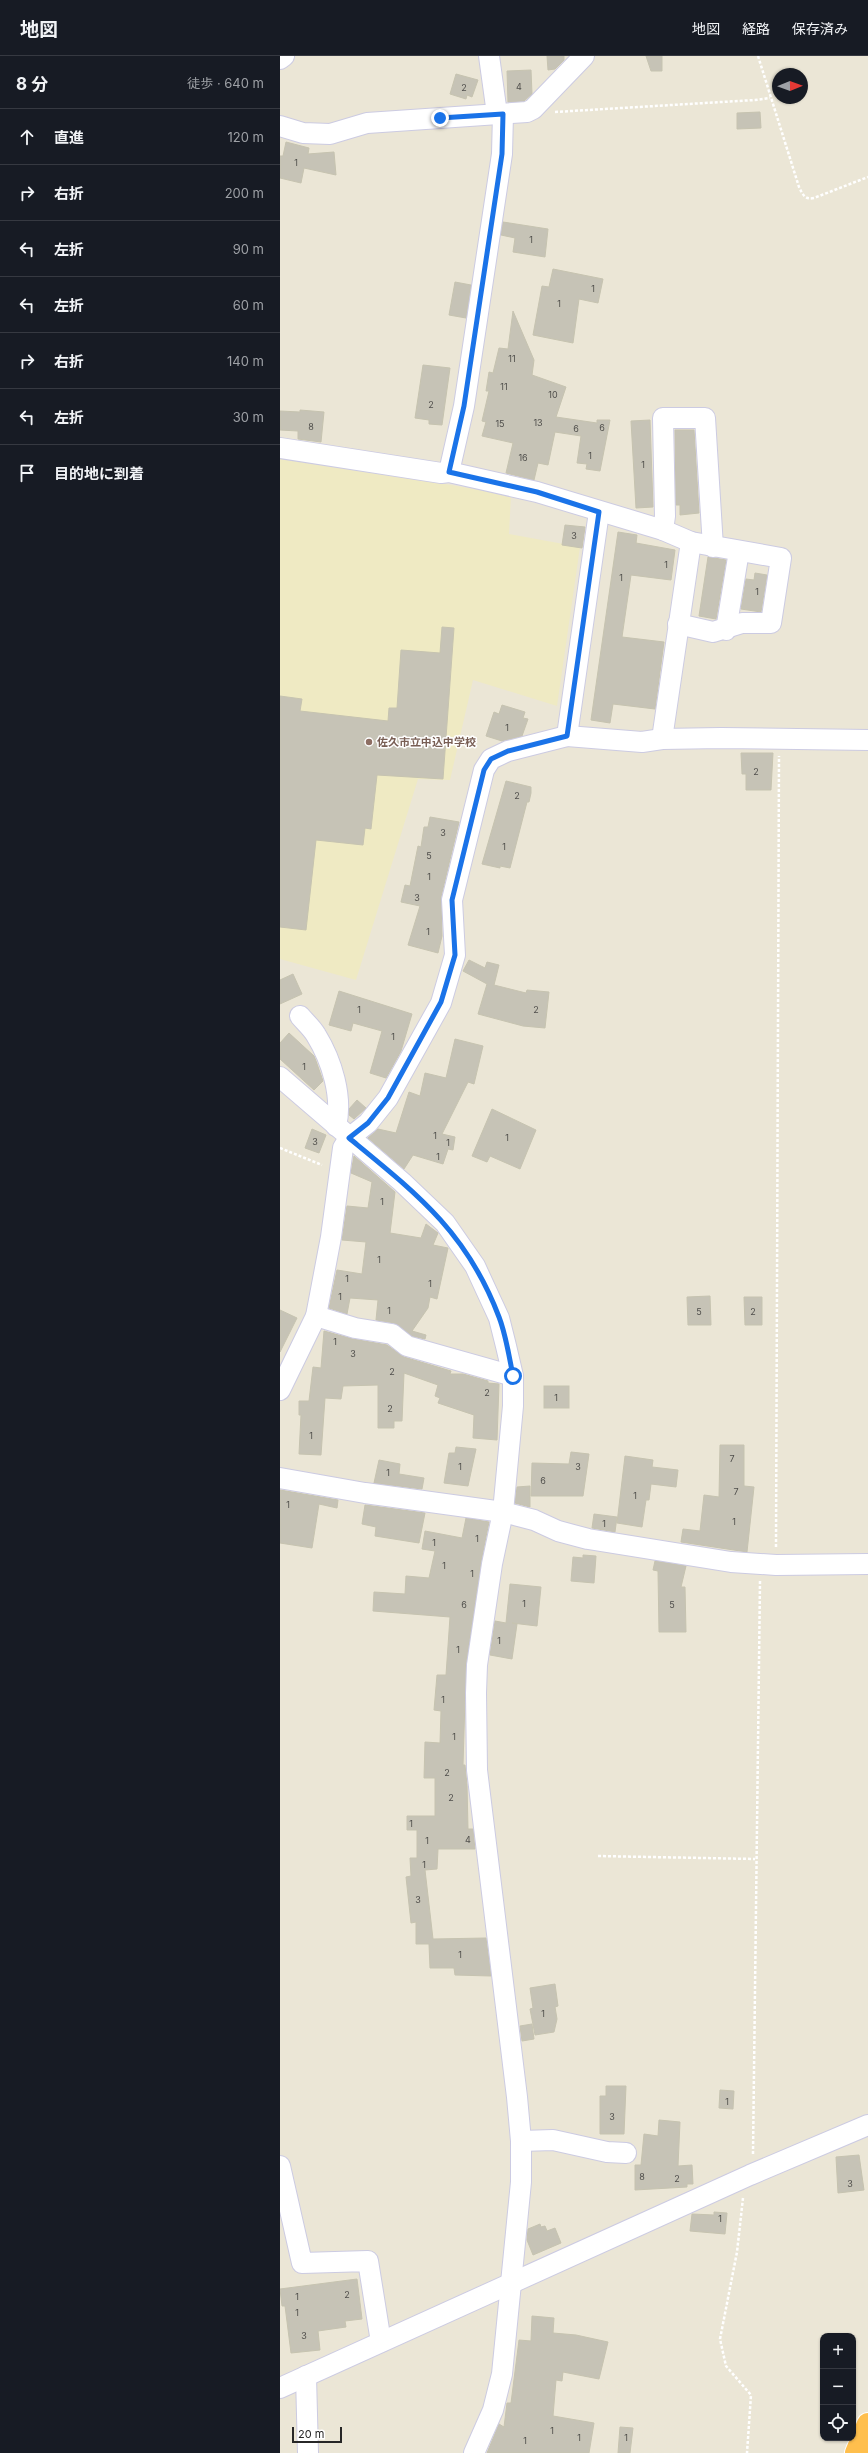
<!DOCTYPE html>
<html lang="ja">
<head>
<meta charset="utf-8">
<style>
  body { margin:0; font-family:Inter,"Noto Sans JP",sans-serif; background:#20242c; color:#f1f3f6 }
  .controls { position:absolute; right:12px; bottom:12px; display:grid; overflow:hidden; border-radius:8px; box-shadow:0 1px 3px #0004 }
  .controls button { width:36px; height:36px; display:grid; place-items:center; padding:0; border:0; border-bottom:1px solid #363941; background:#171b24; color:#f1f3f6; font:20px sans-serif }
  .compass { position:absolute; left:492px; top:12px; width:36px; height:36px; border-radius:50%; background:#171b24; box-shadow:0 1px 3px #0004; rotate:89deg }
  .scale { position:absolute; left:12px; bottom:10px; width:50px; box-sizing:border-box; padding-left:4px; border:2px solid #272727; border-top:0; font-size:11px; line-height:14px; white-space:nowrap; color:#272727; -webkit-text-stroke:3px #fff; paint-order:stroke }
  .stop { position:absolute; width:12px; height:12px; margin:-9px; border:3px solid #1a73e8; border-radius:50%; background:#fff }
  .stop.end { background:#1a73e8; border-color:#fff; box-shadow:0 1px 4px #0008 }
  .list { margin:0; padding:0; list-style:none }
  h2 { display:flex; justify-content:space-between; align-items:center; height:52px; margin:0; padding:0 16px; font-size:17px }
  h2 small { font-size:13px; font-weight:400; color:#9ea1a6 }
  .list li { display:grid; grid-template-columns:26px 1fr auto; gap:12px; align-items:center; box-sizing:border-box; height:56px; padding:0 16px; border-top:1px solid #363941 }
  .list b { display:block; font-size:15px; white-space:nowrap }
  .list em { font-size:13px; font-style:normal; color:#9ea1a6 }
  .icon { flex:none; width:22px; height:22px; fill:none; stroke:currentColor; stroke-width:2; stroke-linecap:round; stroke-linejoin:round }
  .map { position:relative; flex:none; width:588px; height:2397px; overflow:hidden }
  header { display:flex; align-items:center; gap:24px; box-sizing:border-box; height:56px; padding:0 20px; background:#171b24; border-bottom:1px solid #363941 }
  header strong { font-size:19px }
  nav { display:flex; gap:22px; margin-inline-start:auto; font-size:14px }
  main { display:flex }
  aside { flex:1; background:#171b24 }
  .map>svg:first-child { display:block }
</style>
</head>
<body>
<header>
<strong>地図</strong>
<nav><a>地図</a><a>経路</a><a>保存済み</a></nav>
</header>
<main>
<aside>
<h2>8 分<small>徒歩 · 640 m</small></h2>
<ul class="list">
<li><svg class="icon" aria-label="ahead" viewBox="0 0 24 24"><path d="M12 20V5M6 11l6-6 6 6"/></svg><div><b>直進</b></div><em>120 m</em></li>
<li><svg class="icon" aria-label="right" viewBox="0 0 24 24"><path d="M7 20v-9h11M14 6l5 5-5 5"/></svg><div><b>右折</b></div><em>200 m</em></li>
<li><svg class="icon" aria-label="left" viewBox="0 0 24 24"><path d="M17 20v-9H6M10 6l-5 5 5 5"/></svg><div><b>左折</b></div><em>90 m</em></li>
<li><svg class="icon" aria-label="left" viewBox="0 0 24 24"><path d="M17 20v-9H6M10 6l-5 5 5 5"/></svg><div><b>左折</b></div><em>60 m</em></li>
<li><svg class="icon" aria-label="right" viewBox="0 0 24 24"><path d="M7 20v-9h11M14 6l5 5-5 5"/></svg><div><b>右折</b></div><em>140 m</em></li>
<li><svg class="icon" aria-label="left" viewBox="0 0 24 24"><path d="M17 20v-9H6M10 6l-5 5 5 5"/></svg><div><b>左折</b></div><em>30 m</em></li>
<li><svg class="icon" aria-label="arrive" viewBox="0 0 24 24"><path d="M6 21V4h12l-3 4 3 4H6"/></svg><div><b>目的地に到着</b></div></li>
</ul>
</aside>
<div class="map">
<svg width="588" height="2397" viewBox="0 0 588 2397">
  <rect width="100%" height="100%" fill="#ebe6d6"/>
  <!-- education -->
  <polygon fill="#efeac3" points="0,401 231,439 229,478 300,491 277,650 193,624 170,724 138,723 76,924 0,903"/>
  <!-- building -->
  <g fill="#c6c3b6" stroke="#c6c3b0">
    <polygon points="267,0 284,0 284,4 275,13 268,14"/>
    <polygon points="366,0 382,0 382,15 371,15"/>
    <polygon points="251,14 252,38 244,45 228,46 227,15"/>
    <polygon points="176,18 198,24 192,41 187,39 186,43 170,38"/>
    <polygon points="480,56 481,72 457,73 457,57"/>
    <polygon points="6,86 29,92 28,98 54,96 56,119 24,112 21,127 0,122 0,100 3,100"/>
    <polygon points="223,166 268,173 265,201 233,196 235,182 221,179"/>
    <polygon points="273,213 323,223 318,247 299,243 293,287 253,279 262,230 269,231"/>
    <polygon points="175,226 191,229 186,262 169,259"/>
    <polygon points="233,255 254,304 252,319 286,331 276,361 317,367 317,364 330,364 320,415 306,413 307,408 297,407 301,380 275,376 268,409 258,407 254,424 226,417 233,387 202,380 206,366 202,365 209,335 206,335 209,316 213,317 219,292 228,293"/>
    <polygon points="143,309 170,312 162,369 149,368 149,364 135,362"/>
    <polygon points="20,354 44,356 41,386 18,383 18,375 0,374 0,355 20,356"/>
    <polygon points="370,364 373,451 356,452 351,365"/>
    <polygon points="395,374 414,374 419,457 400,459 400,449 396,449"/>
    <polygon points="285,469 305,471 302,492 282,489"/>
    <polygon points="338,476 357,479 356,487 395,494 391,524 351,519 342,581 384,586 375,653 333,648 330,667 311,664"/>
    <polygon points="428,501 446,504 436,563 419,560"/>
    <polygon points="475,517 487,519 481,556 461,553 466,523 474,524"/>
    <polygon points="162,571 174,572 163,723 97,719 91,773 85,772 83,789 36,784 26,874 0,871 0,640 22,643 20,655 108,665 109,652 117,652 121,594 160,597"/>
    <polygon points="222,649 245,656 243,662 248,663 242,680 222,685 206,680 214,656 219,658"/>
    <polygon points="461,697 493,697 491,734 466,734 466,718 462,718"/>
    <polygon points="226,725 251,731 251,737 249,746 247,746 230,812 220,810 220,812 202,808"/>
    <polygon points="150,761 179,766 161,841 162,880 158,897 128,889 140,850 121,846 125,829 130,830 138,790 141,791 144,771 148,771"/>
    <polygon points="189,904 205,912 207,906 219,909 214,929 246,937 247,934 269,936 265,972 243,970 198,958 207,928 183,915"/>
    <polygon points="13,918 22,938 0,948 0,924"/>
    <polygon points="59,935 132,958 121,995 106,1022 90,1017 102,975 73,967 71,975 49,969"/>
    <polygon points="9,977 34,1000 36,1005 43,1025 34,1034 0,1003 0,987"/>
    <polygon points="175,983 203,990 194,1028 188,1026 162,1078 175,1081 173,1094 168,1093 163,1108 133,1099 124,1113 88,1082 98,1073 116,1077 129,1036 140,1040 145,1017 166,1022"/>
    <polygon points="77,1044 86,1052 74,1063 69,1059 69,1053"/>
    <polygon points="212,1053 256,1074 240,1113 210,1100 207,1106 192,1100"/>
    <polygon points="32,1073 46,1079 39,1097 25,1092"/>
    <polygon points="74,1100 115,1136 110,1177 141,1182 146,1168 158,1177 153,1189 168,1192 157,1243 150,1241 148,1252 132,1275 146,1279 145,1283 132,1280 114,1267 96,1264 98,1244 70,1242 67,1258 49,1252 57,1214 82,1218 86,1186 62,1184 67,1150 88,1152 92,1126 71,1117"/>
    <polygon points="430,1240 431,1269 408,1269 407,1241"/>
    <polygon points="464,1241 482,1241 482,1269 465,1269"/>
    <polygon points="0,1254 17,1262 0,1296"/>
    <polygon points="44,1275 73,1283 107,1289 124,1301 171,1315 170,1318 183,1318 208,1325 208,1327 219,1328 217,1384 193,1382 194,1359 158,1347 160,1342 155,1340 158,1329 124,1317 122,1365 114,1365 114,1372 98,1372 98,1329 63,1330 61,1343 45,1342 41,1399 19,1398 21,1359 19,1359 19,1345 29,1345 33,1311 41,1312"/>
    <rect x="264" y="1330" width="25" height="22"/>
    <polygon points="440,1389 464,1389 464,1430 474,1431 467,1496 401,1486 403,1473 420,1475 424,1439 439,1441"/>
    <polygon points="176,1391 196,1393 188,1430 164,1427 169,1397 175,1397"/>
    <polygon points="291,1396 309,1398 303,1440 251,1440 252,1407 289,1408"/>
    <polygon points="345,1400 373,1404 372,1411 398,1414 396,1431 371,1428 369,1444 366,1444 362,1471 337,1467"/>
    <polygon points="99,1404 120,1408 119,1418 144,1422 142,1433 94,1427"/>
    <polygon points="250,1430 250,1451 235,1447 237,1431"/>
    <polygon points="0,1434 58,1444 57,1452 39,1448 32,1492 0,1487"/>
    <polygon points="85,1449 145,1457 139,1487 95,1480 96,1471 82,1468"/>
    <polygon points="314,1458 337,1461 335,1476 312,1472"/>
    <polygon points="186,1462 209,1466 201,1506 186,1609 183,1709 185,1709 187,1729 188,1773 193,1773 195,1793 158,1793 157,1813 145,1814 153,1883 206,1882 211,1920 175,1919 174,1912 150,1912 149,1888 136,1888 136,1866 131,1867 126,1821 131,1820 130,1802 137,1802 137,1774 127,1774 127,1760 155,1760 155,1722 144,1722 145,1686 160,1687 161,1655 154,1654 157,1619 166,1619 170,1561 93,1555 94,1536 125,1538 126,1520 149,1522 155,1495 142,1493 145,1475 182,1482"/>
    <polygon points="303,1499 316,1500 314,1527 291,1525 293,1501 303,1502"/>
    <polygon points="375,1505 406,1510 401,1531 405,1531 406,1576 379,1576 378,1515 373,1514"/>
    <polygon points="230,1528 261,1531 257,1570 232,1567 237,1568 232,1603 210,1599 215,1565 226,1567"/>
    <polygon points="275,1928 278,1950 275,1951 277,1963 274,1976 255,1979 250,1953 253,1952 250,1932"/>
    <polygon points="252,1968 254,1983 242,1985 240,1970"/>
    <polygon points="326,2030 346,2030 344,2078 320,2078 320,2040 326,2040"/>
    <polygon points="440,2034 454,2035 453,2053 439,2052"/>
    <polygon points="379,2064 400,2066 398,2110 412,2109 413,2128 407,2128 407,2131 355,2134 355,2109 361,2109 364,2078 378,2080"/>
    <polygon points="579,2099 584,2134 558,2137 556,2101"/>
    <polygon points="434,2156 447,2157 445,2178 410,2175 412,2158 434,2159"/>
    <polygon points="260,2168 261,2171 265,2170 267,2175 275,2172 281,2187 253,2199 247,2184 248,2173"/>
    <polygon points="77,2223 82,2263 65,2265 66,2271 38,2275 40,2294 11,2297 5,2250 2,2250 0,2233"/>
    <polygon points="252,2260 274,2262 273,2277 296,2279 328,2286 319,2323 283,2316 282,2325 276,2324 273,2360 314,2367 309,2397 207,2397 219,2368 224,2371 227,2347 231,2347 239,2284 251,2285"/>
    <polygon points="340,2371 353,2372 350,2397 338,2397"/>
  </g>
  <g fill="none" stroke-linecap="round" stroke-linejoin="round">
    <!-- minor casing -->
    <g stroke="#cccbe2" stroke-width="22">
      <g id="minor">
        <polyline points="209,0 217,58"/>
        <polyline points="0,3 4,0"/>
        <polyline points="0,70 23,77 50,78 87,67 247,56 253,53 304,0"/>
        <polyline points="0,392 161,417 169,416 257,436 383,474 411,486 501,502 491,567 462,567 433,576 398,568"/>
        <polyline points="169,416 184,350 222,98 223,58"/>
        <polyline points="383,474 385,460 383,362 425,362 433,491"/>
        <polyline points="446,574 459,495"/>
        <polyline points="287,680 362,686 382,683 441,682 588,684"/>
        <polyline points="382,683 411,486"/>
        <path d="M20,960C25,966 32,972 36,979C52,1005 63,1041 56,1070"/>
        <polyline points="0,1021 122,1126 165,1167 195,1210 219,1262 226,1290 233,1320 233,1350 223,1456 212,1508 197,1609 196,1637 197,1714 237,2041 241,2085 241,2126 222,2318 213,2354 194,2397"/>
        <polyline points="36,1260 75,1272 112,1278 127,1290 233,1320"/>
        <polyline points="0,1334 36,1260 51,1181 63,1092 69,1082 88,1067 108,1042 161,947 175,899 172,844 204,714 211,703 228,695 287,680 319,456"/>
        <polyline points="0,1422 85,1437 223,1456 254,1464 278,1475 308,1483 451,1506 496,1509 588,1508"/>
        <polyline points="241,2085 273,2084 327,2096 346,2097"/>
        <polyline points="0,2110 22,2207 88,2205 101,2286"/>
        <polyline points="26,2320 28,2397"/>
        <polyline points="0,2332 470,2119 588,2069"/>
      </g>
    </g>
    <!-- highway casing -->
    <g stroke="#fff" stroke-width="24">
      <polyline id="highway" points="576,2397 588,2368"/>
    </g>
    <!-- path -->
    <g stroke="#fff" stroke-width="2.5" stroke-dasharray="3 2" stroke-linecap="butt">
      <path d="M478,0L519,131C523,139 525,144 534,142L588,121"/>
      <polyline points="275,56 475,44 490,42"/>
      <polyline points="0,1092 42,1109"/>
      <polyline points="496,1491 499,700"/>
      <polyline points="318,1800 475,1803"/>
      <polyline points="473,2098 480,1525"/>
      <polyline points="463,2142 457,2196 440,2283 446,2310 471,2339 467,2397"/>
    </g>
    <!-- minor -->
    <use href="#minor" stroke="#fff" stroke-width="20"/>
    <!-- highway -->
    <use href="#highway" stroke="#ffbf4d" stroke-width="22"/>
  </g>
  <g fill="none" stroke-linecap="round" stroke-linejoin="round">
    <!-- route -->
    <path stroke="#1a73e8" stroke-width="5" d="M160,62L223,58L222,98L184,350L169,416L257,436L319,456L287,680L228,695L211,703L204,714L172,844L175,899L161,946L108,1042L88,1067L69,1082C136,1137 187,1176 219,1261C226,1279 229,1300 233,1320"/>
  </g>
  <!-- markers -->
  <circle fill="#8d6e63" stroke="#fff" stroke-width="1.5" cx="89" cy="686" r="4"/>
  <g text-anchor="middle" dominant-baseline="central" stroke-width="3" stroke-linejoin="round" paint-order="stroke">
    <!-- number labels -->
    <g font-size="9" fill="#4f4e4b">
      <text x="239" y="30">4</text>
      <text x="184" y="31">2</text>
      <text x="16" y="106">1</text>
      <text x="251" y="183">1</text>
      <text x="313" y="232">1</text>
      <text x="279" y="247">1</text>
      <text x="232" y="302">11</text>
      <text x="224" y="330">11</text>
      <text x="273" y="338">10</text>
      <text x="151" y="348">2</text>
      <text x="258" y="366">13</text>
      <text x="220" y="367">15</text>
      <text x="31" y="370">8</text>
      <text x="322" y="371">6</text>
      <text x="296" y="372">6</text>
      <text x="310" y="399">1</text>
      <text x="243" y="401">16</text>
      <text x="363" y="408">1</text>
      <text x="294" y="479">3</text>
      <text x="386" y="508">1</text>
      <text x="341" y="521">1</text>
      <text x="477" y="535">1</text>
      <text x="227" y="671">1</text>
      <text x="476" y="715">2</text>
      <text x="237" y="739">2</text>
      <text x="163" y="776">3</text>
      <text x="224" y="790">1</text>
      <text x="149" y="799">5</text>
      <text x="149" y="820">1</text>
      <text x="137" y="841">3</text>
      <text x="148" y="875">1</text>
      <text x="79" y="953">1</text>
      <text x="256" y="953">2</text>
      <text x="113" y="980">1</text>
      <text x="24" y="1010">1</text>
      <text x="155" y="1079">1</text>
      <text x="227" y="1081">1</text>
      <text x="35" y="1085">3</text>
      <text x="168" y="1086">1</text>
      <text x="158" y="1100">1</text>
      <text x="102" y="1145">1</text>
      <text x="99" y="1203">1</text>
      <text x="67" y="1222">1</text>
      <text x="150" y="1227">1</text>
      <text x="60" y="1240">1</text>
      <text x="109" y="1254">1</text>
      <text x="419" y="1255">5</text>
      <text x="473" y="1255">2</text>
      <text x="55" y="1285">1</text>
      <text x="73" y="1297">3</text>
      <text x="112" y="1315">2</text>
      <text x="207" y="1336">2</text>
      <text x="276" y="1341">1</text>
      <text x="110" y="1352">2</text>
      <text x="31" y="1379">1</text>
      <text x="452" y="1402">7</text>
      <text x="180" y="1410">1</text>
      <text x="298" y="1410">3</text>
      <text x="108" y="1416">1</text>
      <text x="263" y="1424">6</text>
      <text x="456" y="1435">7</text>
      <text x="355" y="1439">1</text>
      <text x="8" y="1448">1</text>
      <text x="454" y="1465">1</text>
      <text x="324" y="1467">1</text>
      <text x="197" y="1482">1</text>
      <text x="154" y="1486">1</text>
      <text x="164" y="1509">1</text>
      <text x="192" y="1517">1</text>
      <text x="244" y="1547">1</text>
      <text x="184" y="1548">6</text>
      <text x="392" y="1548">5</text>
      <text x="219" y="1584">1</text>
      <text x="178" y="1593">1</text>
      <text x="163" y="1643">1</text>
      <text x="174" y="1680">1</text>
      <text x="167" y="1716">2</text>
      <text x="171" y="1741">2</text>
      <text x="131" y="1767">1</text>
      <text x="188" y="1783">4</text>
      <text x="147" y="1784">1</text>
      <text x="144" y="1808">1</text>
      <text x="138" y="1843">3</text>
      <text x="180" y="1898">1</text>
      <text x="263" y="1957">1</text>
      <text x="447" y="2045">1</text>
      <text x="332" y="2060">3</text>
      <text x="362" y="2120">8</text>
      <text x="397" y="2122">2</text>
      <text x="570" y="2127">3</text>
      <text x="440" y="2162">1</text>
      <text x="67" y="2238">2</text>
      <text x="17" y="2240">1</text>
      <text x="17" y="2256">1</text>
      <text x="24" y="2279">3</text>
      <text x="272" y="2374">1</text>
      <text x="299" y="2381">1</text>
      <text x="346" y="2381">1</text>
      <text x="245" y="2384">1</text>
    </g>
    <!-- education labels -->
    <g font-size="11" font-weight="bold" fill="#785e54" stroke="#fff" text-anchor="start">
      <text x="97" y="686">佐久市立中込中学校</text>
    </g>
  </g>
</svg>
<div class="controls">
<button>+</button>
<button>−</button>
<button><svg class="icon" aria-label="locate" viewBox="0 0 24 24"><circle cx="12" cy="12" r="6"/><path d="M12 2v4M12 18v4M2 12h4M18 12h4"/></svg></button>
</div>
<svg class="compass" viewBox="-18 -18 36 36"><path d="M0-13l5 13h-10z" fill="#e53935"/><path d="M0 13l5-13h-10z" fill="#9ea1a6"/></svg>
<div class="scale">20 m</div>
<div class="stop" style="left:233px;top:1320px"></div>
<div class="stop end" style="left:160px;top:62px"></div>
</div>
</main>
</body>
</html>
